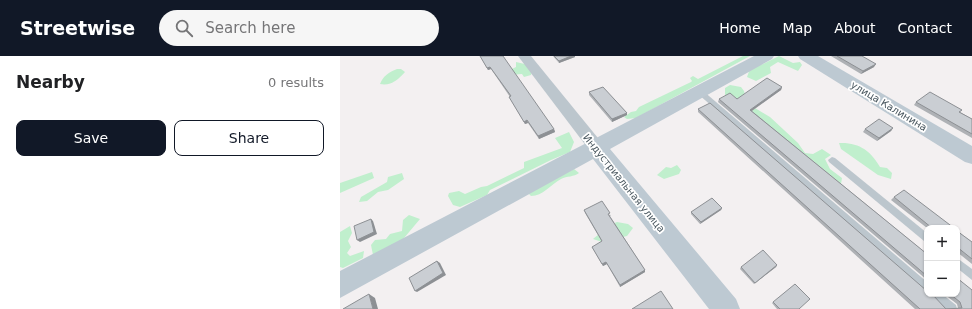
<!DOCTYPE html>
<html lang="en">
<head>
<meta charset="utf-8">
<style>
  body { margin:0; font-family:"DejaVu Sans",sans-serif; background:#f6f6f6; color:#202124 }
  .controls { position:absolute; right:12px; bottom:12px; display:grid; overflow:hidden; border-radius:8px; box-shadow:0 1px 3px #0004 }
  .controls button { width:36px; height:36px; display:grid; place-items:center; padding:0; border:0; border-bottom:1px solid #e0e0e0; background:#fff; color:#202124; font:20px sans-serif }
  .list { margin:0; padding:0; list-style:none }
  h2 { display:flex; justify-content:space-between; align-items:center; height:52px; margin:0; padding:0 16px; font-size:17px }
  h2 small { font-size:13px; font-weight:400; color:#757577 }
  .actions { display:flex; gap:8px; padding:12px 16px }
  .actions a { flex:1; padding:9px 0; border:1px solid #111827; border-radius:8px; text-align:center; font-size:14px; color:#111827 }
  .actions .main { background:#111827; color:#fff }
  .icon { flex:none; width:22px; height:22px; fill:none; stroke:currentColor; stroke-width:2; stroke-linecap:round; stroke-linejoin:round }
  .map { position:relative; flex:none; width:632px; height:253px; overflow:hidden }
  header { display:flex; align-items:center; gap:24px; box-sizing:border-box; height:56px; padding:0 20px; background:#111827; color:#fff }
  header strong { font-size:19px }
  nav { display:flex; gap:22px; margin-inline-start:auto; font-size:14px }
  .search { width:280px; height:36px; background:#f6f6f6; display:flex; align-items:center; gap:10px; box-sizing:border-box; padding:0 14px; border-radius:22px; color:#757577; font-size:15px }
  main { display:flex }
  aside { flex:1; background:#fff }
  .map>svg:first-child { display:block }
</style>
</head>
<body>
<header>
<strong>Streetwise</strong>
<div class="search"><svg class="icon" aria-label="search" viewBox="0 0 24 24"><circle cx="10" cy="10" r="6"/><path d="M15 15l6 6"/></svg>Search here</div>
<nav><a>Home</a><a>Map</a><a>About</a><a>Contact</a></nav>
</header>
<main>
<aside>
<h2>Nearby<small>0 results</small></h2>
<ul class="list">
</ul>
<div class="actions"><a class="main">Save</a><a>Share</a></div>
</aside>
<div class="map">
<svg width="632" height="253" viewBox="0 0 632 253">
  <rect width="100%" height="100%" fill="#f3f0f1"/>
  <!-- green -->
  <g fill="#c0efcd">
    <polygon points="403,0 410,0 296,62 287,63 284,61 291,56 296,55 299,51 351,26 352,25 350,22 353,20 358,23"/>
    <polygon points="439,0 453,7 460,6 462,9 458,15 438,6 430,11 431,17 416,25 407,21 411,10 421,9"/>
    <polygon points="176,6 189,9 192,14 191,19 184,21 182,18 169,19 168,15 176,11"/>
    <path d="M57,13H61L65,16C58,24 51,30 40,28C43,20 49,16 57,13Z"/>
    <polygon points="390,29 401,31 404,35 406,42 415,52 430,61 458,87 465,97 473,98 482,93 491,99 485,103 490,113 502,122 501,128 472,104 462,103 385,39 385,32"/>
    <polygon points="229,76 234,86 230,96 211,104 150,134 147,139 120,151 113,149 108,140 109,137 119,135 125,138 141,131 147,130 184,112 184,106 222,92 215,82"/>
    <path d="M499,87C519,86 531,95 540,111L547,112L552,117L551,123L538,119L501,93Z"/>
    <polygon points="337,109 341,114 339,118 324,123 317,119 326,111 331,112"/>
    <path d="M234,113L239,117C234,121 227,120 221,123C210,129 203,140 191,140L188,137Z"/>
    <polygon points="32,116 34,122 0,137 0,127"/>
    <polygon points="62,117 64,123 48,134 38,136 27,145 19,146 21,141 47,126 48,121"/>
    <polygon points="69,159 80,163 59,188 33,199 31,189 35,184 46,183 50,178 62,175 63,164"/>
    <polygon points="277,166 288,168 293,172 287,180 262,186 253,183 270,169"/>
    <polygon points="10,170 12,177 8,185 11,191 7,197 10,200 24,195 23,202 3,212 0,211 0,176"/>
  </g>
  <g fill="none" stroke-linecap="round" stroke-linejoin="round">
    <!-- lane -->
    <g fill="#bcc6cd" fill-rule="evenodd">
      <polygon points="358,34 362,34 587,226 587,237 584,235 358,38"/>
      <polygon points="492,101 495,102 587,177 587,186 584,185 489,106 488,104"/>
      <polygon points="617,202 632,213 632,224 617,212"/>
      <polygon points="589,238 602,238 616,249 617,253 604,253 591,241"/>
    </g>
    <!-- street -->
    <polygon fill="#bcc6cd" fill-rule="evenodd" points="178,0 191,0 262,87 264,91 262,95 256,97 250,95"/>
    <!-- secondary -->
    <g fill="#bdc9d2" fill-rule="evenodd">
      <polygon points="414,0 434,0 432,3 270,93 396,243 400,253 369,253 253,103 0,242 0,215"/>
      <polygon points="458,0 478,0 632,90 632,108 625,106 460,3"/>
    </g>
  </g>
  <!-- wall -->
  <g fill="#aeb1b5">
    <polygon points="140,0 214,73 215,76 199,83 188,67 185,68 171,44 169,41 170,41 151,13 148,14"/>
    <polygon points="213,0 235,0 235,1 219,7"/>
    <polygon points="491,0 522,0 534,11 521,18"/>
    <polygon points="442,31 441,34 412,55 587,198 587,224 378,46 379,43 397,43"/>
    <polygon points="249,36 287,57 287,59 272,66 249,39"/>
    <polygon points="576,46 622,54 620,56 632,63 632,82 574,49"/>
    <polygon points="358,53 606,253 618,252 617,248 604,238 617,238 632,253 575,253 358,56"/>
    <polygon points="553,72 551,75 537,85 523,76 525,73"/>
    <polygon points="554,141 614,172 587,172 551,144"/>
    <polygon points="382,152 381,154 360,168 351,158 351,156"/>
    <polygon points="244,154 271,159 270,160 305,214 305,216 280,231 267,208 263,210 253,193 252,191 262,186 245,157"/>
    <polygon points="617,175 632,186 632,208 617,196"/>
    <polygon points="437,209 436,211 414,228 400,213 401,211"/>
    <polygon points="433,246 459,253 437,253 432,247"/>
  </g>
  <!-- shaded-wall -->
  <g fill="#8d9094">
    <polygon points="231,0 235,0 235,1 219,7 219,5"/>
    <polygon points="536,8 534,11 521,18 523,15"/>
    <polygon points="150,11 151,13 148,14 147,12"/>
    <polygon points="442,31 441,34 410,56 410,54"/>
    <polygon points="287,57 287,59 272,66 272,63"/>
    <polygon points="187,64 188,67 185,68 184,66"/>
    <polygon points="553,72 551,75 537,85 539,82"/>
    <polygon points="214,73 215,76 199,83 198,80"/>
    <polygon points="382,152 381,154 360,168 361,166"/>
    <polygon points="31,163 33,165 37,178 20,186 17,184"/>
    <polygon points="97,205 100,207 106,219 77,236 75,235"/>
    <polygon points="266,206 267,208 263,210 262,208"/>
    <polygon points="437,209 436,211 414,228 415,227"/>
    <polygon points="305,214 305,216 280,231 280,229"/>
    <polygon points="29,238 35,242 38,253 33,253"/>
  </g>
  <!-- building -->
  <g fill="#caced3" stroke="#8d9094">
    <polygon points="140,0 163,0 214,73 198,80 187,64 184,66 169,41 171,40 150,11 147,12"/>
    <polygon points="214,0 231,0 219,5"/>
    <polygon points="497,0 522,0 536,8 523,15"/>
    <polygon points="427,22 442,31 410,54 587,198 587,220 379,43 390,37 397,43"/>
    <polygon points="263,31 287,57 272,63 249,36"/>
    <polygon points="590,36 622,54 619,56 632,63 632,78 576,46"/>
    <polygon points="370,47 587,235 587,238 592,238 606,253 622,252 620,246 610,238 617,238 617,222 632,234 632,253 580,253 358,53"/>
    <polygon points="539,63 553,72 539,82 525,73"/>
    <polygon points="564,134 614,172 592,172 554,141"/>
    <polygon points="372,142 382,152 361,166 351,156"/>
    <polygon points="262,145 270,157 268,158 305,214 280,229 266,206 262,208 252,191 262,185 244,154"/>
    <polygon points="31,163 34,176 17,184 14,170"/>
    <polygon points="617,175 632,186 632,203 617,191"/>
    <polygon points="423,194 437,209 415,227 401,211"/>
    <polygon points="97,205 103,217 75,235 69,222"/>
    <polygon points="455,228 470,243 459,253 440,253 433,246"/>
    <polygon points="321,235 333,253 292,253"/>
    <polygon points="29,238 33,253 3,253"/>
  </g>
  <g text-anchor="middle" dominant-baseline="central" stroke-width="3.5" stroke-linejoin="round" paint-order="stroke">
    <!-- street labels -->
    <g font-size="10" fill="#48565e" stroke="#fff">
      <text transform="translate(549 50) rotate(31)">улица Калинина</text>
      <text transform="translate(284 127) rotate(51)">Индустриальная улица</text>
    </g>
  </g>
</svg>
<div class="controls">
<button>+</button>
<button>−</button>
</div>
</div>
</main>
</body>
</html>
